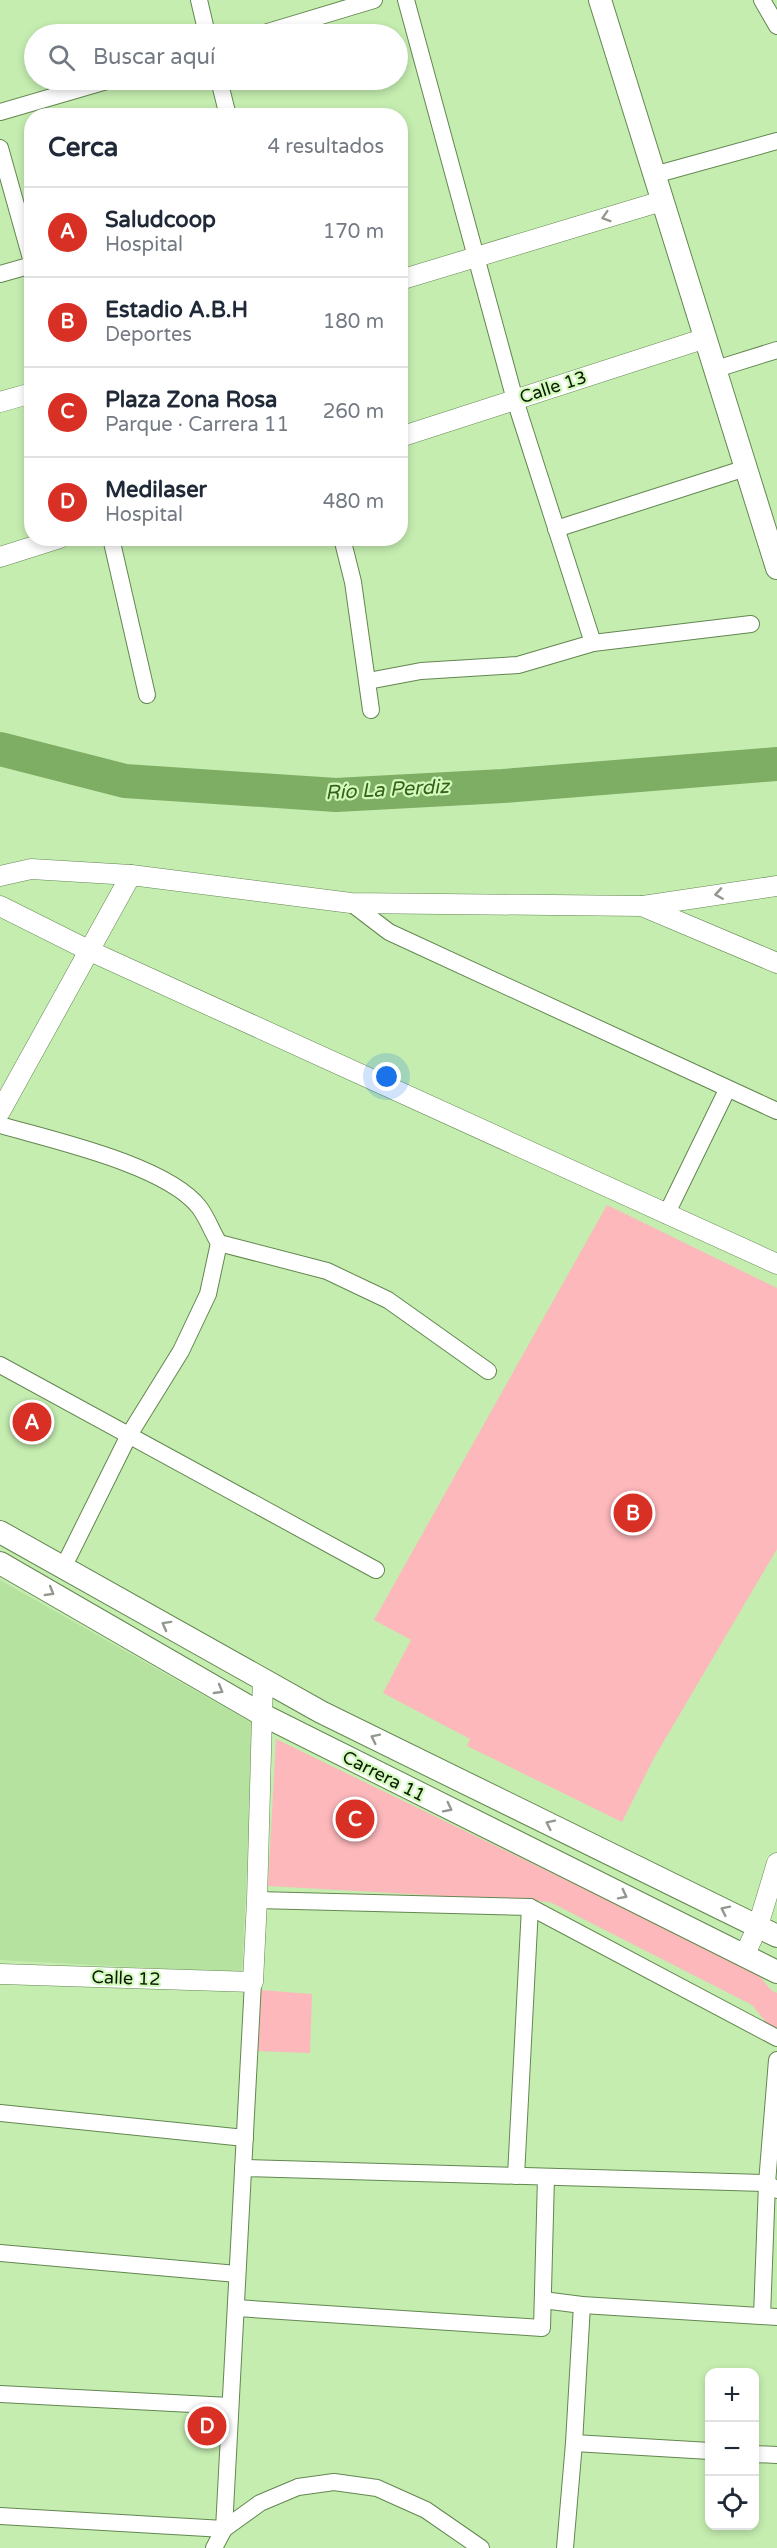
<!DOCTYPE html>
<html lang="es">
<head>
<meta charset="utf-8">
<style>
  body { margin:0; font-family:"Varela Round",sans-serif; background:#f2f2f3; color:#1f2937 }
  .controls { position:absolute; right:18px; bottom:18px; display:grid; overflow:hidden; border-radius:12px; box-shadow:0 3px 9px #0003 }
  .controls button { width:54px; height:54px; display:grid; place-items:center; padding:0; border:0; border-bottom:2px solid #e0e1e3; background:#fff; color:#1f2937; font:30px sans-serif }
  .you { position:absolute; left:387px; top:1077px; width:21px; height:21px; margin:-15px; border:4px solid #fff; border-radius:50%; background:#1a73e8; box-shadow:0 0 0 9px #1a73e833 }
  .badge { display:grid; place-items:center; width:39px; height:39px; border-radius:50%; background:#d93025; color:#fff; font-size:20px; font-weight:700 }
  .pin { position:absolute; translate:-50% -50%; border:3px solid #fff; box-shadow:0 2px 6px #0006 }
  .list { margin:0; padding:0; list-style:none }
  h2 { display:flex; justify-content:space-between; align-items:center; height:78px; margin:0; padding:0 24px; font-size:26px }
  h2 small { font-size:20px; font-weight:400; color:#747a83 }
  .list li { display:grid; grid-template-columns:39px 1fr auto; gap:18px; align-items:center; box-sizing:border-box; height:90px; padding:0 24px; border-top:2px solid #e0e1e3 }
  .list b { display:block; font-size:22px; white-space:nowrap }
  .list p { margin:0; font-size:20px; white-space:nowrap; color:#747a83 }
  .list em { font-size:20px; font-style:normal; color:#747a83 }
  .icon { flex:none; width:33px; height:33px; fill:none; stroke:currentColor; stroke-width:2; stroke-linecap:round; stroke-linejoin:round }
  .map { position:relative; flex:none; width:777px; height:2548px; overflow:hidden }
  .search { position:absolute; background:#fff; box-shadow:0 3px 9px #0003; left:24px; top:24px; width:384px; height:66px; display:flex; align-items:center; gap:15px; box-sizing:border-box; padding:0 21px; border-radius:33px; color:#747a83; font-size:22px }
  .panel { position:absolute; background:#fff; box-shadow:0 3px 9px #0003; left:24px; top:108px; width:384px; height:438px; border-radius:24px }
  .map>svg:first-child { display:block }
</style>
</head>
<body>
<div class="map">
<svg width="777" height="2548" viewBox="0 0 777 2548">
  <rect width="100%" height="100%" fill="#c5edb0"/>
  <!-- built -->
  <polygon fill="#b6e2a0" points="0,1580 254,1724 242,1973 0,1960"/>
  <!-- green -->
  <g fill="#fdb8bc">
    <polygon points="607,1205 777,1288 777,1549 654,1758 622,1822 467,1746 470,1739 383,1693 411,1640 374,1620"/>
    <polygon points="276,1739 757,1973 771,1990 777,1993 777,2031 769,2026 752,2005 550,1902 268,1886"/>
    <polygon points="261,1990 312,1994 310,2053 257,2051"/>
  </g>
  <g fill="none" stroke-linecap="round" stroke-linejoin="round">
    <!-- river -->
    <polyline stroke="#7ead64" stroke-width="34" points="0,749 125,781 336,795 503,786 777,764"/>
    <!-- minor casing -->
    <g stroke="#638750" stroke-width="18">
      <g id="minor">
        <polyline points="199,0 207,34"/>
        <polyline points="406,0 515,400 593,643"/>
        <polyline points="762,0 777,26"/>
        <polyline points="261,34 374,0"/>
        <polyline points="219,80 228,116"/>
        <polyline points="0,112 110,80"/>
        <polyline points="0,148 32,262"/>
        <polyline points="654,175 777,141"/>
        <polyline points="0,274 32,265"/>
        <polyline points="716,369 777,350"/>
        <polyline points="556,529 746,468"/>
        <polyline points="111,538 147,695"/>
        <polyline points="342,538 353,582 371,710"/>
        <polyline points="368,681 421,671 518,665 593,643 751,624"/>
        <polyline points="351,903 389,932 777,1111"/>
        <path d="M0,1125C52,1140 166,1165 199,1207C207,1217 212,1232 219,1243L327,1271L388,1300L488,1371"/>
        <polyline points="666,1215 727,1090"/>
        <polyline points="0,1365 376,1570"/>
        <polyline points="63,1568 129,1435 181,1351 208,1294 219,1243"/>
        <polyline points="257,1900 530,1907 777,2038"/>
        <polyline points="0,2113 245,2138"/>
        <polyline points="243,2168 767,2183 777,2190"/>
        <polyline points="516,2176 530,1907"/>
        <polyline points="0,2253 237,2274"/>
        <polyline points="543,2300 582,2305 777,2317"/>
        <polyline points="236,2308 542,2328 546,2177"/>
        <polyline points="762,2316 767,2183 777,2060"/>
        <polyline points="0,2394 230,2406"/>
        <polyline points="574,2443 710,2451"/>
        <polyline points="754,2454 777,2455"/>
        <polyline points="0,2516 224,2529 260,2503 298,2487 334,2482 377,2488 426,2510 481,2548"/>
        <polyline points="214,2548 224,2529 253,1982"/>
        <polyline points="565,2548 574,2443 582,2305"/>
      </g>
    </g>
    <!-- tertiary casing -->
    <g stroke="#638750" stroke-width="21">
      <g id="tertiary">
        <polyline points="400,280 662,201"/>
        <polyline points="0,402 32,393"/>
        <polyline points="400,437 706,338"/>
        <polyline points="0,557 60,538"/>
        <polyline points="0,876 31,869 131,875 351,903 642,906 777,963"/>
        <polyline points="0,906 90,951 777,1264"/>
        <polyline points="643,906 777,886"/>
        <polyline points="0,1112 131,875"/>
        <polyline points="744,1956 758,1926 777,1863"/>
        <polyline points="0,1974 253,1982 257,1900 263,1679"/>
      </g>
    </g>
    <!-- secondary casing -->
    <g stroke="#638750" stroke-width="24">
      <g id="secondary">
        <polyline points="600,0 777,568"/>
        <polyline points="0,1532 321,1712 777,1936"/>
        <polyline points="0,1563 263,1715 777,1972"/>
      </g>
    </g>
    <!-- minor -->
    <use href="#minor" stroke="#fff" stroke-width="16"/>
    <!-- tertiary -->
    <use href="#tertiary" stroke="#fff" stroke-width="20"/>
    <!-- secondary -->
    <use href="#secondary" stroke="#fff" stroke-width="22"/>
  </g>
  <!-- one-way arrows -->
  <defs><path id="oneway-chevron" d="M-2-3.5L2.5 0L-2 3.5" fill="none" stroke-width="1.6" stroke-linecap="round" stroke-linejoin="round" transform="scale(1.5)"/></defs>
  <g stroke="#92988e">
    <use href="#oneway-chevron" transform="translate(606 217) rotate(163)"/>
    <use href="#oneway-chevron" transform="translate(719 894) rotate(171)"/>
    <use href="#oneway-chevron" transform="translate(50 1592) rotate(31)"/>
    <use href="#oneway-chevron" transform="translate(166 1625) rotate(-151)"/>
    <use href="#oneway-chevron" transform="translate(219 1690) rotate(30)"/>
    <use href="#oneway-chevron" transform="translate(375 1738) rotate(-154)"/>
    <use href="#oneway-chevron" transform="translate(448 1808) rotate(27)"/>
    <use href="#oneway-chevron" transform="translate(550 1824) rotate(-154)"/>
    <use href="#oneway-chevron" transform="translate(623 1895) rotate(27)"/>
    <use href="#oneway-chevron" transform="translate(725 1910) rotate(-154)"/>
  </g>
  <g text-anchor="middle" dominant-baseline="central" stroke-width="4.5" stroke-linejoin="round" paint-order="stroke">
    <!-- street labels -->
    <g font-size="18" fill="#0c1a04" stroke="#d2fabd">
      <text transform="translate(553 387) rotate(-18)">Calle 13</text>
      <text transform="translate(384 1776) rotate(27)">Carrera 11</text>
      <text transform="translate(126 1978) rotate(2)">Calle 12</text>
    </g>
    <!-- water labels -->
    <g font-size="20" font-style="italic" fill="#356116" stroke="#d2fabd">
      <text transform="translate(387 790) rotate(-3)">Río La Perdiz</text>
    </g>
  </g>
</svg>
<div class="controls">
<button>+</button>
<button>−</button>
<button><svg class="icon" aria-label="locate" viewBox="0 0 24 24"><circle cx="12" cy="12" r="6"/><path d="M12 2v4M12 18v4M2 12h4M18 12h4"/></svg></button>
</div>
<div class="you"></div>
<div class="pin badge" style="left:32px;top:1422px">A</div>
<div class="pin badge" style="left:633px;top:1513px">B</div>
<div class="pin badge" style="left:355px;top:1819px">C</div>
<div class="pin badge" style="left:207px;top:2426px">D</div>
<div class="search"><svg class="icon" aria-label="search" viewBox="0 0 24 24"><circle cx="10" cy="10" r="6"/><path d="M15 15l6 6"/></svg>Buscar aquí</div>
<section class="panel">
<h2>Cerca<small>4 resultados</small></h2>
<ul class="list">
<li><span class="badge">A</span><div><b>Saludcoop</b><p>Hospital</p></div><em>170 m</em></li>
<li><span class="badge">B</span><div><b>Estadio A.B.H</b><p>Deportes</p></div><em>180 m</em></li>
<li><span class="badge">C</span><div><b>Plaza Zona Rosa</b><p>Parque · Carrera 11</p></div><em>260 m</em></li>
<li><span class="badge">D</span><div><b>Medilaser</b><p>Hospital</p></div><em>480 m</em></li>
</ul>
</section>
</div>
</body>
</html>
